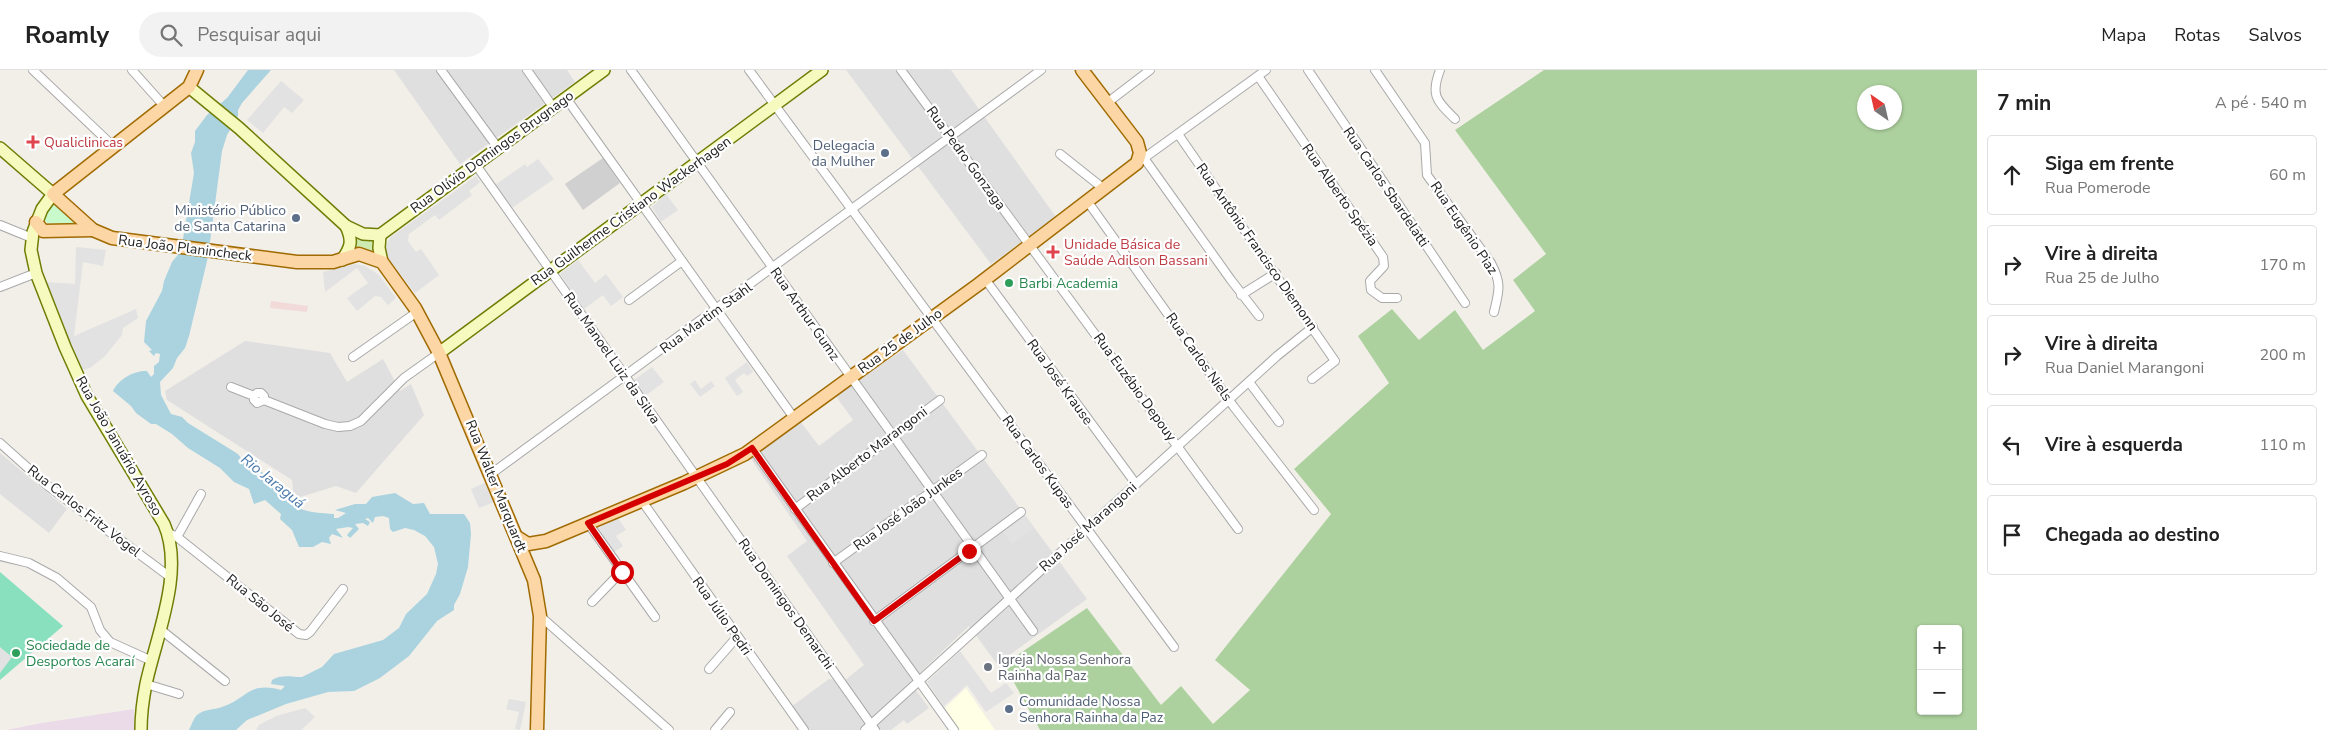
<!DOCTYPE html>
<html lang="pt">
<head>
<meta charset="utf-8">
<style>
  body { margin:0; font-family:"Nunito Sans",sans-serif; background:#f2f2f2; color:#222 }
  .controls { position:absolute; right:15px; bottom:15px; display:grid; overflow:hidden; border-radius:5px; box-shadow:0 1px 4px #0004 }
  .controls button { width:45px; height:45px; display:grid; place-items:center; padding:0; border:0; border-bottom:1px solid #e0e0e0; background:#fff; color:#222; font:25px sans-serif }
  .compass { position:absolute; left:1857px; top:15px; width:45px; height:45px; border-radius:50%; background:#fff; box-shadow:0 1px 4px #0004; rotate:326deg }
  .stop { position:absolute; width:15px; height:15px; margin:-11px; border:4px solid #d40000; border-radius:50%; background:#fff }
  .stop.end { background:#d40000; border-color:#fff; box-shadow:0 1px 5px #0008 }
  .list { margin:0; padding:0; list-style:none }
  h2 { display:flex; justify-content:space-between; align-items:center; height:65px; margin:0; padding:0 20px; font-size:21px }
  h2 small { font-size:16px; font-weight:400; color:#767676 }
  .list li { display:grid; grid-template-columns:32px 1fr auto; gap:15px; align-items:center; box-sizing:border-box; height:80px; margin:0 10px 10px; padding:0 10px; border:1px solid #e0e0e0; border-radius:5px }
  .list b { display:block; font-size:19px; white-space:nowrap }
  .list p { margin:0; font-size:16px; white-space:nowrap; color:#767676 }
  .list em { font-size:16px; font-style:normal; color:#767676 }
  .icon { flex:none; width:28px; height:28px; fill:none; stroke:currentColor; stroke-width:2; stroke-linecap:round; stroke-linejoin:round }
  .map { position:relative; flex:none; width:1977px; height:660px; overflow:hidden }
  header { display:flex; align-items:center; gap:30px; box-sizing:border-box; height:70px; padding:0 25px; background:#fff; border-bottom:1px solid #e0e0e0 }
  header strong { font-size:24px }
  nav { display:flex; gap:28px; margin-inline-start:auto; font-size:18px }
  .search { width:350px; height:45px; background:#f2f2f2; display:flex; align-items:center; gap:12px; box-sizing:border-box; padding:0 18px; border-radius:28px; color:#767676; font-size:19px }
  main { display:flex }
  aside { flex:1; background:#fff }
  .map>svg:first-child { display:block }
</style>
</head>
<body>
<header>
<strong>Roamly</strong>
<div class="search"><svg class="icon" aria-label="search" viewBox="0 0 24 24"><circle cx="10" cy="10" r="6"/><path d="M15 15l6 6"/></svg>Pesquisar aqui</div>
<nav><a>Mapa</a><a>Rotas</a><a>Salvos</a></nav>
</header>
<main>
<div class="map">
<svg width="1977" height="660" viewBox="0 0 1977 660">
  <rect width="100%" height="100%" fill="#f2efe9"/>
  <!-- residential -->
  <g fill="#e0dfdf">
    <polygon points="394,0 567,0 575,12 460,94"/>
    <polygon points="846,0 951,0 1056,147 991,194"/>
    <polygon points="245,271 330,283 347,312 383,289 400,321 411,314 424,345 356,423 336,416 294,429 292,410 167,330 165,321"/>
    <polygon points="903,280 1087,529 997,594 969,556 910,612 929,638 907,654 904,650 891,660 810,660 792,636 829,609 845,610 864,595 787,486 807,471 749,386 800,351 819,376 853,350 835,325"/>
    <polygon points="0,383 67,439 49,463 0,424"/>
  </g>
  <!-- commercial -->
  <polygon fill="#f2dad9" points="271,231 308,236 307,242 270,238"/>
  <!-- industrial -->
  <polygon fill="#ebdbe8" points="134,639 134,660 6,660 42,653"/>
  <!-- education -->
  <polygon fill="#ffffe5" points="966,618 995,660 960,660 945,638"/>
  <!-- religious -->
  <polygon fill="#d0d0d0" points="603,88 620,113 583,140 565,114"/>
  <!-- grass -->
  <polygon fill="#cdebb0" points="353,162 377,168 378,186 353,179"/>
  <!-- forest -->
  <path fill="#add19e" fill-rule="evenodd" d="M1544,0H1977V660H1040L1004,594L1087,538L1161,635L1181,616L1213,654L1250,620L1215,590L1331,444L1294,399L1389,313L1358,266L1392,239L1419,270L1455,240L1483,280L1535,241L1513,210L1546,184L1455,60ZM1864,22H1894V52H1864ZM1921,559H1958V641H1921Z"/>
  <!-- park -->
  <polygon fill="#c8facc" points="52,133 80,154 79,158 46,153 43,146"/>
  <!-- pitch -->
  <polygon fill="#88e0be" points="0,502 63,556 0,610"/>
  <!-- parking -->
  <g fill="#e2e2e2">
    <polygon points="281,11 304,30 292,43 284,37 263,63 247,50"/>
    <polygon points="538,89 554,109 512,138 495,115 525,94 527,97"/>
    <polygon points="476,106 480,112 469,121 472,125 439,150 435,145 409,164 408,171 416,182 421,179 439,205 415,223 388,188 385,180 387,173 391,167"/>
    <polygon points="666,124 678,140 661,152 652,137"/>
    <polygon points="76,177 106,180 103,196 83,192 74,266 136,239 138,248 123,258 122,265 105,286 90,298 79,301 45,212 75,214"/>
    <polygon points="578,190 595,213 606,204 623,227 611,236 603,225 584,239 560,204"/>
    <polygon points="355,194 365,196 379,205 396,228 388,235 381,227 375,226 357,241 347,228 368,213 357,198 325,222 323,202"/>
    <polygon points="747,292 753,302 747,306 744,303 735,310 743,322 737,326 725,308"/>
    <polygon points="652,297 664,312 645,326 634,310"/>
    <polygon points="695,310 701,319 711,311 715,316 700,327 690,314"/>
    <polygon points="489,411 497,431 479,438 471,419"/>
    <polygon points="1025,446 1034,458 1012,474 1003,462"/>
    <polygon points="618,448 626,460 616,466 623,476 614,482 598,458"/>
    <polygon points="0,577 12,587 0,603"/>
    <polygon points="960,581 991,623 1006,613 1014,623 986,642 967,615 944,636 927,612"/>
    <polygon points="509,629 526,632 520,660 515,659 519,642 506,639"/>
    <polygon points="305,638 315,647 301,660 256,660 259,655 276,646"/>
  </g>
  <!-- water -->
  <path fill="#aad3df" d="M248,0H271L242,33L238,40V46L227,65L222,81L208,187L189,266L185,278L177,288L173,298L160,312L161,325L171,344L182,347L188,353L238,384L249,399L257,406L259,400L261,401L289,433C301,442 319,443 334,444V448H338L346,443L335,440L355,434H366L372,427L395,423L413,434L424,433L430,444H464L470,453L471,464L468,497L460,524L454,535V540L437,551L409,586L380,608L354,621L328,622L286,634L247,650L236,660H189C191,656 193,650 196,646C203,639 214,640 222,637C247,629 248,611 281,620L285,616L271,614L272,610C281,604 292,607 302,607L322,597L334,584L383,570L399,558L406,544L427,524L436,504L438,494L434,477L425,466L414,460L405,458L393,462L390,459L389,448L383,446L375,447L373,453L368,448L365,449L370,452L368,456L363,453L355,454L359,459L350,468L347,465L353,458L348,457L336,459L343,468L332,464L329,468L331,474L322,472L313,477H299L292,460L280,449L281,444L265,430L254,434L249,419L234,412L220,398L188,378L172,364L156,354H151L136,343L131,336L113,321C118,310 134,300 147,301L151,307L154,304V296L159,292L160,284L156,283L154,286L149,281L152,280L144,272L146,251L162,221L164,211L172,192L181,181L194,103L191,83L195,72V61L207,45L227,28Z"/>
  <g fill="none" stroke-linecap="round" stroke-linejoin="round">
    <!-- street casing -->
    <g stroke="#a9a9a9" stroke-width="10">
      <g id="street">
        <polyline points="33,0 113,76"/>
        <polyline points="132,0 165,37"/>
        <polyline points="441,0 498,78"/>
        <polyline points="527,0 553,37"/>
        <polyline points="631,0 1033,561"/>
        <polyline points="749,0 1174,577"/>
        <polyline points="901,0 1238,459"/>
        <polyline points="1308,0 1465,233"/>
        <path d="M1375,0L1425,73L1427,105L1491,193C1502,214 1499,221 1494,242"/>
        <path d="M1440,0C1430,26 1437,31 1455,49"/>
        <polyline points="1258,6 1383,187 1384,196 1370,211 1371,220 1382,228 1397,228"/>
        <polyline points="566,28 794,348"/>
        <polyline points="1107,33 1150,0"/>
        <polyline points="1178,64 1335,291 1312,309"/>
        <polyline points="1060,84 1104,119"/>
        <polyline points="1144,88 1231,210 1259,246"/>
        <polyline points="1140,91 1266,0"/>
        <polyline points="476,95 875,660"/>
        <polyline points="1088,132 1234,337 1314,440"/>
        <polyline points="0,155 32,168"/>
        <polyline points="985,209 1136,414"/>
        <polyline points="0,217 36,203"/>
        <polyline points="1241,225 1276,203"/>
        <polyline points="629,230 682,191"/>
        <polyline points="353,287 417,242"/>
        <polyline points="1249,312 1279,352"/>
        <polyline points="231,317 254,326 254,330 257,333 264,330 264,326 261,323 257,323 254,326"/>
        <polyline points="264,330 325,354 338,357 350,356 361,351 404,308 439,283"/>
        <polyline points="0,373 48,416 170,507"/>
        <polyline points="753,379 954,660"/>
        <polyline points="491,404 1041,0"/>
        <polyline points="642,431 804,660"/>
        <polyline points="795,439 940,330"/>
        <polyline points="588,453 655,547"/>
        <polyline points="167,462 177,467 299,564 306,565 310,562 343,519"/>
        <polyline points="177,467 201,424"/>
        <polyline points="0,486 29,493 57,508 91,537 100,560 110,572 152,591"/>
        <polyline points="833,493 982,385"/>
        <polyline points="592,532 622,501"/>
        <polyline points="540,546 669,660"/>
        <polyline points="874,551 1021,442"/>
        <polyline points="160,559 225,611"/>
        <polyline points="709,599 737,567"/>
        <polyline points="146,614 179,624"/>
        <polyline points="715,660 730,642"/>
        <polyline points="865,660 1277,286 1313,257"/>
      </g>
    </g>
    <!-- secondary casing -->
    <g stroke="#707d05" stroke-width="14">
      <g id="secondary">
        <polyline points="189,17 239,58 346,156 363,164 380,165"/>
        <path d="M0,78L53,124L42,139L33,162L31,180L36,203L65,277L87,326L164,454C185,501 156,567 146,614C143,629 141,645 141,660"/>
        <polyline points="380,165 604,0"/>
        <polyline points="380,165 379,178 382,192"/>
        <path d="M342,190C351,177 353,171 346,156"/>
        <polyline points="439,283 822,0"/>
      </g>
    </g>
    <!-- primary casing -->
    <g stroke="#a06b00" stroke-width="15">
      <g id="primary">
        <polyline points="197,0 189,17 53,124 93,160 112,168 297,192 333,192 359,184 382,192 415,238 439,283 534,510 540,546 537,660"/>
        <polyline points="36,152 43,161 93,160"/>
        <polyline points="517,467 528,474 546,471 684,413 745,384 979,214 1137,93 1140,83 1137,72 1082,0"/>
      </g>
    </g>
    <!-- street -->
    <use href="#street" stroke="#fff" stroke-width="8"/>
    <!-- secondary -->
    <use href="#secondary" stroke="#f7fabf" stroke-width="11"/>
    <!-- primary -->
    <use href="#primary" stroke="#fcd6a4" stroke-width="12"/>
  </g>
  <g fill="none" stroke-linecap="round" stroke-linejoin="round">
    <!-- route -->
    <polyline stroke="#d40000" stroke-width="6" points="622,502 588,453 727,394 752,378 874,551 969,481"/>
  </g>
  <!-- markers -->
  <g fill="#e0444e" stroke="#fff" stroke-width="2">
    <path d="M30.5 64.5h5v5h5v5h-5v5h-5v-5h-5v-5h5z"/>
    <path d="M1050.5 174.5h5v5h5v5h-5v5h-5v-5h-5v-5h5z"/>
  </g>
  <g fill="#5c6f8a" stroke="#fff" stroke-width="2">
    <circle cx="885" cy="83" r="5"/>
    <circle cx="296" cy="148" r="5"/>
    <circle cx="1009" cy="639" r="5"/>
  </g>
  <g fill="#2e9e5b" stroke="#fff" stroke-width="2">
    <circle cx="1009" cy="213" r="5"/>
    <circle cx="16" cy="583" r="5"/>
  </g>
  <circle fill="#6b7280" stroke="#fff" stroke-width="2" cx="988" cy="597" r="5"/>
  <g text-anchor="middle" dominant-baseline="central" stroke-width="4.5" stroke-linejoin="round" paint-order="stroke">
    <!-- health labels -->
    <g font-size="14" fill="#be3a42" stroke="#fff" text-anchor="start">
      <text x="44" y="72">Qualiclinicas</text>
      <text x="1064" y="174">Unidade Básica de<tspan x="1064" dy="16">Saúde Adilson Bassani</tspan></text>
    </g>
    <!-- service labels -->
    <g font-size="14" fill="#4e5e75" stroke="#fff" text-anchor="end">
      <text x="875" y="75">Delegacia<tspan x="875" dy="16">da Mulher</tspan></text>
      <text x="286" y="140">Ministério Público<tspan x="286" dy="16">de Santa Catarina</tspan></text>
      <text x="1019" y="631" text-anchor="start">Comunidade Nossa<tspan x="1019" dy="16">Senhora Rainha da Paz</tspan></text>
    </g>
    <!-- street labels -->
    <g font-size="14" fill="#222" stroke="#fff">
      <text transform="translate(492 82) rotate(-36)">Rua Olívio Domingos Brugnago</text>
      <text transform="translate(966 88) rotate(54)">Rua Pedro Gonzaga</text>
      <text transform="translate(1386 117) rotate(56)">Rua Carlos Sbardelatti</text>
      <text transform="translate(1340 125) rotate(55)">Rua Alberto Spézia</text>
      <text transform="translate(631 141) rotate(-36)">Rua Guilherme Cristiano Wackerhagen</text>
      <text transform="translate(1464 158) rotate(56)">Rua Eugênio Piaz</text>
      <text transform="translate(1257 177) rotate(55)">Rua Antônio Francisco Diemonn</text>
      <text transform="translate(185 178) rotate(7)">Rua João Planincheck</text>
      <text transform="translate(805 244) rotate(55)">Rua Arthur Gumz</text>
      <text transform="translate(706 248) rotate(-36)">Rua Martim Stahl</text>
      <text transform="translate(900 271) rotate(-36)">Rua 25 de Julho</text>
      <text transform="translate(1199 287) rotate(55)">Rua Carlos Niels</text>
      <text transform="translate(612 288) rotate(55)">Rua Manoel Luiz da Silva</text>
      <text transform="translate(1060 312) rotate(54)">Rua José Krause</text>
      <text transform="translate(1135 317) rotate(54)">Rua Euzébio Depouy</text>
      <text transform="translate(119 376) rotate(60)">Rua João Januário Ayroso</text>
      <text transform="translate(867 384) rotate(-37)">Rua Alberto Marangoni</text>
      <text transform="translate(1038 392) rotate(54)">Rua Carlos Kupas</text>
      <text transform="translate(496 416) rotate(68)">Rua Walter Marquardt</text>
      <text transform="translate(908 439) rotate(-36)">Rua José João Junkes</text>
      <text transform="translate(84 441) rotate(38)">Rua Carlos Fritz Vogel</text>
      <text transform="translate(1088 457) rotate(-42)">Rua José Marangoni</text>
      <text transform="translate(260 533) rotate(39)">Rua São José</text>
      <text transform="translate(786 534) rotate(55)">Rua Domingos Demarchi</text>
      <text transform="translate(722 546) rotate(55)">Rua Júlio Pedri</text>
    </g>
    <!-- leisure labels -->
    <g font-size="14" fill="#27864d" stroke="#fff" text-anchor="start">
      <text x="1019" y="213">Barbi Academia</text>
      <text x="26" y="575">Sociedade de<tspan x="26" dy="16">Desportos Acaraí</tspan></text>
    </g>
    <!-- worship labels -->
    <g font-size="14" fill="#5b616d" stroke="#fff" text-anchor="start">
      <text x="998" y="589">Igreja Nossa Senhora<tspan x="998" dy="16">Rainha da Paz</tspan></text>
    </g>
    <!-- water labels -->
    <g font-size="15" font-style="italic" fill="#4a7aab" stroke="#fff">
      <text transform="translate(273 411) rotate(39)">Rio Jaraguá</text>
    </g>
  </g>
</svg>
<div class="controls">
<button>+</button>
<button>−</button>
</div>
<svg class="compass" viewBox="-18 -18 36 36"><path d="M0-13l5 13h-10z" fill="#e53935"/><path d="M0 13l5-13h-10z" fill="#767676"/></svg>
<div class="stop" style="left:622px;top:502px"></div>
<div class="stop end" style="left:969px;top:481px"></div>
</div>
<aside>
<h2>7 min<small>A pé · 540 m</small></h2>
<ul class="list">
<li><svg class="icon" aria-label="ahead" viewBox="0 0 24 24"><path d="M12 20V5M6 11l6-6 6 6"/></svg><div><b>Siga em frente</b><p>Rua Pomerode</p></div><em>60 m</em></li>
<li><svg class="icon" aria-label="right" viewBox="0 0 24 24"><path d="M7 20v-9h11M14 6l5 5-5 5"/></svg><div><b>Vire à direita</b><p>Rua 25 de Julho</p></div><em>170 m</em></li>
<li><svg class="icon" aria-label="right" viewBox="0 0 24 24"><path d="M7 20v-9h11M14 6l5 5-5 5"/></svg><div><b>Vire à direita</b><p>Rua Daniel Marangoni</p></div><em>200 m</em></li>
<li><svg class="icon" aria-label="left" viewBox="0 0 24 24"><path d="M17 20v-9H6M10 6l-5 5 5 5"/></svg><div><b>Vire à esquerda</b></div><em>110 m</em></li>
<li><svg class="icon" aria-label="arrive" viewBox="0 0 24 24"><path d="M6 21V4h12l-3 4 3 4H6"/></svg><div><b>Chegada ao destino</b></div></li>
</ul>
</aside>
</main>
</body>
</html>
